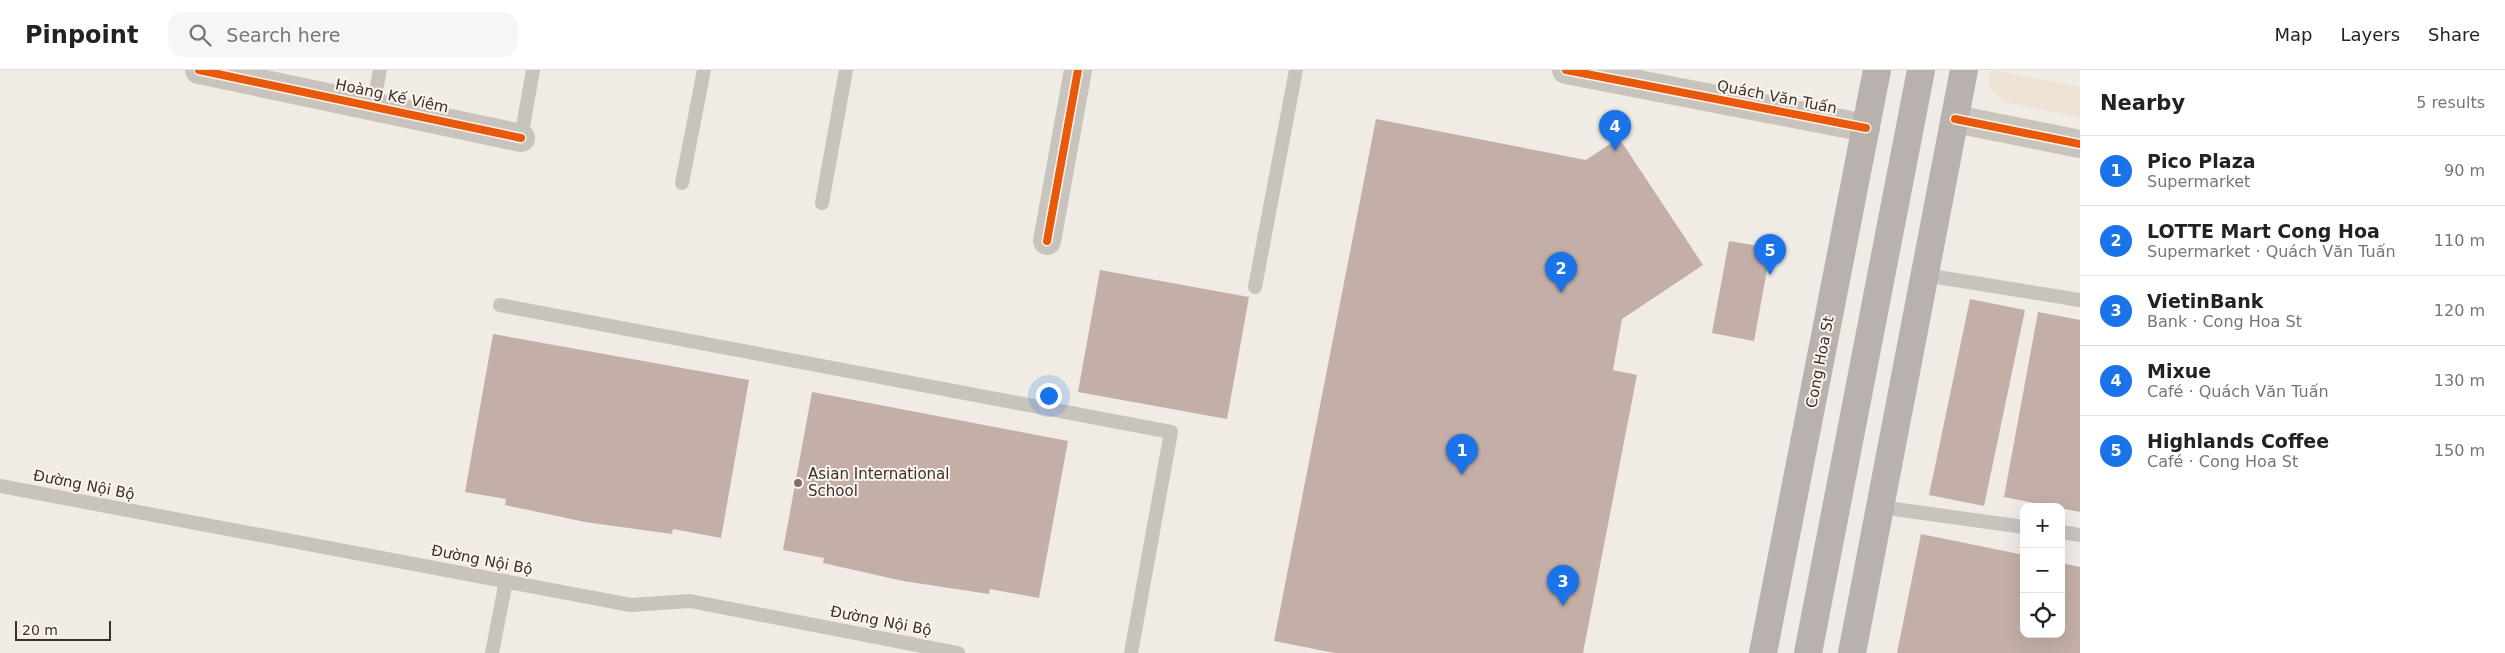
<!DOCTYPE html>
<html lang="en">
<head>
<meta charset="utf-8">
<style>
  body { margin:0; font-family:"DejaVu Sans",sans-serif; background:#f6f6f6; color:#222 }
  .controls { position:absolute; right:15px; bottom:15px; display:grid; overflow:hidden; border-radius:10px; box-shadow:0 5px 20px #0002 }
  .controls button { width:45px; height:45px; display:grid; place-items:center; padding:0; border:0; border-bottom:1px solid #e0e0e0; background:#fff; color:#222; font:25px sans-serif }
  .scale { position:absolute; left:15px; bottom:12px; width:96px; box-sizing:border-box; padding-left:5px; border:2px solid #3b302b; border-top:0; font-size:14px; line-height:18px; white-space:nowrap; color:#3b302b; -webkit-text-stroke:4px #fbf5ee; paint-order:stroke }
  .you { position:absolute; left:1048px; top:325px; width:18px; height:18px; margin:-12px; border:4px solid #fff; border-radius:50%; background:#1a73e8; box-shadow:0 0 0 8px #1a73e833 }
  .badge { display:grid; place-items:center; width:32px; height:32px; border-radius:50%; background:#1a73e8; color:#fff; font-size:16px; font-weight:700 }
  .pin { position:absolute; translate:-50% -41px; filter:drop-shadow(0 1px 2px #0008) }
  .pin::after { content:''; position:absolute; top:26px; width:18px; height:15px; background:inherit; clip-path:polygon(0 0,100% 0,50% 100%) }
  .list { margin:0; padding:0; list-style:none }
  h2 { display:flex; justify-content:space-between; align-items:center; height:65px; margin:0; padding:0 20px; font-size:21px }
  h2 small { font-size:16px; font-weight:400; color:#767676 }
  .list li { display:grid; grid-template-columns:32px 1fr auto; gap:15px; align-items:center; box-sizing:border-box; height:70px; padding:0 20px; border-top:1px solid #e0e0e0 }
  .list b { display:block; font-size:19px; white-space:nowrap }
  .list p { margin:0; font-size:16px; white-space:nowrap; color:#767676 }
  .list em { font-size:16px; font-style:normal; color:#767676 }
  .icon { flex:none; width:28px; height:28px; fill:none; stroke:currentColor; stroke-width:2; stroke-linecap:round; stroke-linejoin:round }
  .map { position:relative; flex:none; width:2080px; height:583px; overflow:hidden }
  header { display:flex; align-items:center; gap:30px; box-sizing:border-box; height:70px; padding:0 25px; background:#fff; border-bottom:1px solid #e0e0e0 }
  header strong { font-size:24px }
  nav { display:flex; gap:28px; margin-inline-start:auto; font-size:18px }
  .search { width:350px; height:45px; background:#f6f6f6; display:flex; align-items:center; gap:12px; box-sizing:border-box; padding:0 18px; border-radius:15px; color:#767676; font-size:19px }
  main { display:flex }
  aside { flex:1; background:#fff }
  .map>svg:first-child { display:block }
</style>
</head>
<body>
<header>
<strong>Pinpoint</strong>
<div class="search"><svg class="icon" aria-label="search" viewBox="0 0 24 24"><circle cx="10" cy="10" r="6"/><path d="M15 15l6 6"/></svg>Search here</div>
<nav><a>Map</a><a>Layers</a><a>Share</a></nav>
</header>
<main>
<div class="map">
<svg width="2080" height="583" viewBox="0 0 2080 583">
  <rect width="100%" height="100%" fill="#f0ebe5"/>
  <!-- plaza -->
  <polygon fill="#eee3d5" points="1991,0 2080,17 2080,47 2005,32 1994,23 1989,14"/>
  <!-- building -->
  <g fill="#c3afa7">
    <polygon points="1376,49 1586,90 1619,68 1703,195 1622,249 1613,300 1637,305 1583,583 1335,583 1274,571"/>
    <polygon points="1729,171 1771,178 1754,271 1712,263"/>
    <polygon points="1100,200 1249,227 1227,349 1078,322"/>
    <polygon points="1970,229 2025,240 1984,436 1929,425"/>
    <polygon points="2038,242 2080,250 2080,442 2004,427"/>
    <polygon points="493,264 749,310 721,468 673,459 672,464 585,452 505,435 506,429 465,422"/>
    <polygon points="812,322 1068,371 1039,528 990,519 989,524 903,511 823,493 824,488 783,480"/>
    <polygon points="1921,464 2024,485 2024,564 2061,564 2061,493 2080,497 2080,583 1897,583"/>
  </g>
  <g fill="none" stroke-linecap="round" stroke-linejoin="round">
    <!-- service -->
    <g stroke="#c9c3be" stroke-width="14">
      <polyline points="373,36 380,0"/>
      <polyline points="521,68 533,0"/>
      <polyline points="682,113 704,0"/>
      <polyline points="822,133 846,0"/>
      <polyline points="1925,205 2080,230"/>
      <polyline points="1255,217 1296,0"/>
      <polyline points="500,235 1171,362 1131,583"/>
      <polyline points="0,416 631,535 690,531 958,583"/>
      <polyline points="1880,437 2024,457"/>
      <polyline points="2061,462 2080,465"/>
      <polyline points="492,583 506,511"/>
    </g>
    <!-- minor -->
    <g stroke="#c9c3be" stroke-width="28">
      <polyline points="199,0 521,68"/>
      <polyline points="1566,0 1866,58"/>
      <polyline points="1955,49 2080,74"/>
      <polyline points="1047,171 1078,0"/>
    </g>
    <!-- primary -->
    <g stroke="#b8b1ad" stroke-width="28">
      <polyline points="1763,583 1877,0"/>
      <polyline points="1808,583 1921,0"/>
      <polyline points="1852,583 1964,0"/>
    </g>
    <!-- cycleway casing -->
    <g stroke="#fbf5ee" stroke-width="11">
      <g id="cycleway">
        <polyline points="199,0 521,68"/>
        <polyline points="1566,0 1866,58"/>
        <polyline points="1955,49 2080,74"/>
        <polyline points="1047,171 1078,0"/>
      </g>
    </g>
    <!-- cycleway -->
    <use href="#cycleway" stroke="#e8590c" stroke-width="8"/>
  </g>
  <!-- markers -->
  <circle fill="#7a716c" stroke="#fbf5ee" stroke-width="2" cx="798" cy="413" r="5"/>
  <g text-anchor="middle" dominant-baseline="central" stroke-width="4" stroke-linejoin="round" paint-order="stroke">
    <!-- street labels -->
    <g font-size="15" fill="#3b302b" stroke="#fbf5ee">
      <text transform="translate(392 26) rotate(12)">Hoàng Kế Viêm</text>
      <text transform="translate(1777 27) rotate(11)">Quách Văn Tuấn</text>
      <text transform="translate(1820 292) rotate(-79)">Cong Hoa St</text>
      <text transform="translate(84 415) rotate(11)">Đường Nội Bộ</text>
      <text transform="translate(482 490) rotate(11)">Đường Nội Bộ</text>
      <text transform="translate(881 551) rotate(11)">Đường Nội Bộ</text>
    </g>
    <!-- poi labels -->
    <g font-size="15" fill="#3b302b" stroke="#fbf5ee" text-anchor="start">
      <text x="808" y="404">Asian International<tspan x="808" dy="17">School</tspan></text>
    </g>
  </g>
</svg>
<div class="controls">
<button>+</button>
<button>−</button>
<button><svg class="icon" aria-label="locate" viewBox="0 0 24 24"><circle cx="12" cy="12" r="6"/><path d="M12 2v4M12 18v4M2 12h4M18 12h4"/></svg></button>
</div>
<div class="scale">20 m</div>
<div class="you"></div>
<div class="pin badge" style="left:1462px;top:405px">1</div>
<div class="pin badge" style="left:1561px;top:223px">2</div>
<div class="pin badge" style="left:1563px;top:536px">3</div>
<div class="pin badge" style="left:1615px;top:81px">4</div>
<div class="pin badge" style="left:1770px;top:205px">5</div>
</div>
<aside>
<h2>Nearby<small>5 results</small></h2>
<ul class="list">
<li><span class="badge">1</span><div><b>Pico Plaza</b><p>Supermarket</p></div><em>90 m</em></li>
<li><span class="badge">2</span><div><b>LOTTE Mart Cong Hoa</b><p>Supermarket · Quách Văn Tuấn</p></div><em>110 m</em></li>
<li><span class="badge">3</span><div><b>VietinBank</b><p>Bank · Cong Hoa St</p></div><em>120 m</em></li>
<li><span class="badge">4</span><div><b>Mixue</b><p>Café · Quách Văn Tuấn</p></div><em>130 m</em></li>
<li><span class="badge">5</span><div><b>Highlands Coffee</b><p>Café · Cong Hoa St</p></div><em>150 m</em></li>
</ul>
</aside>
</main>
</body>
</html>
